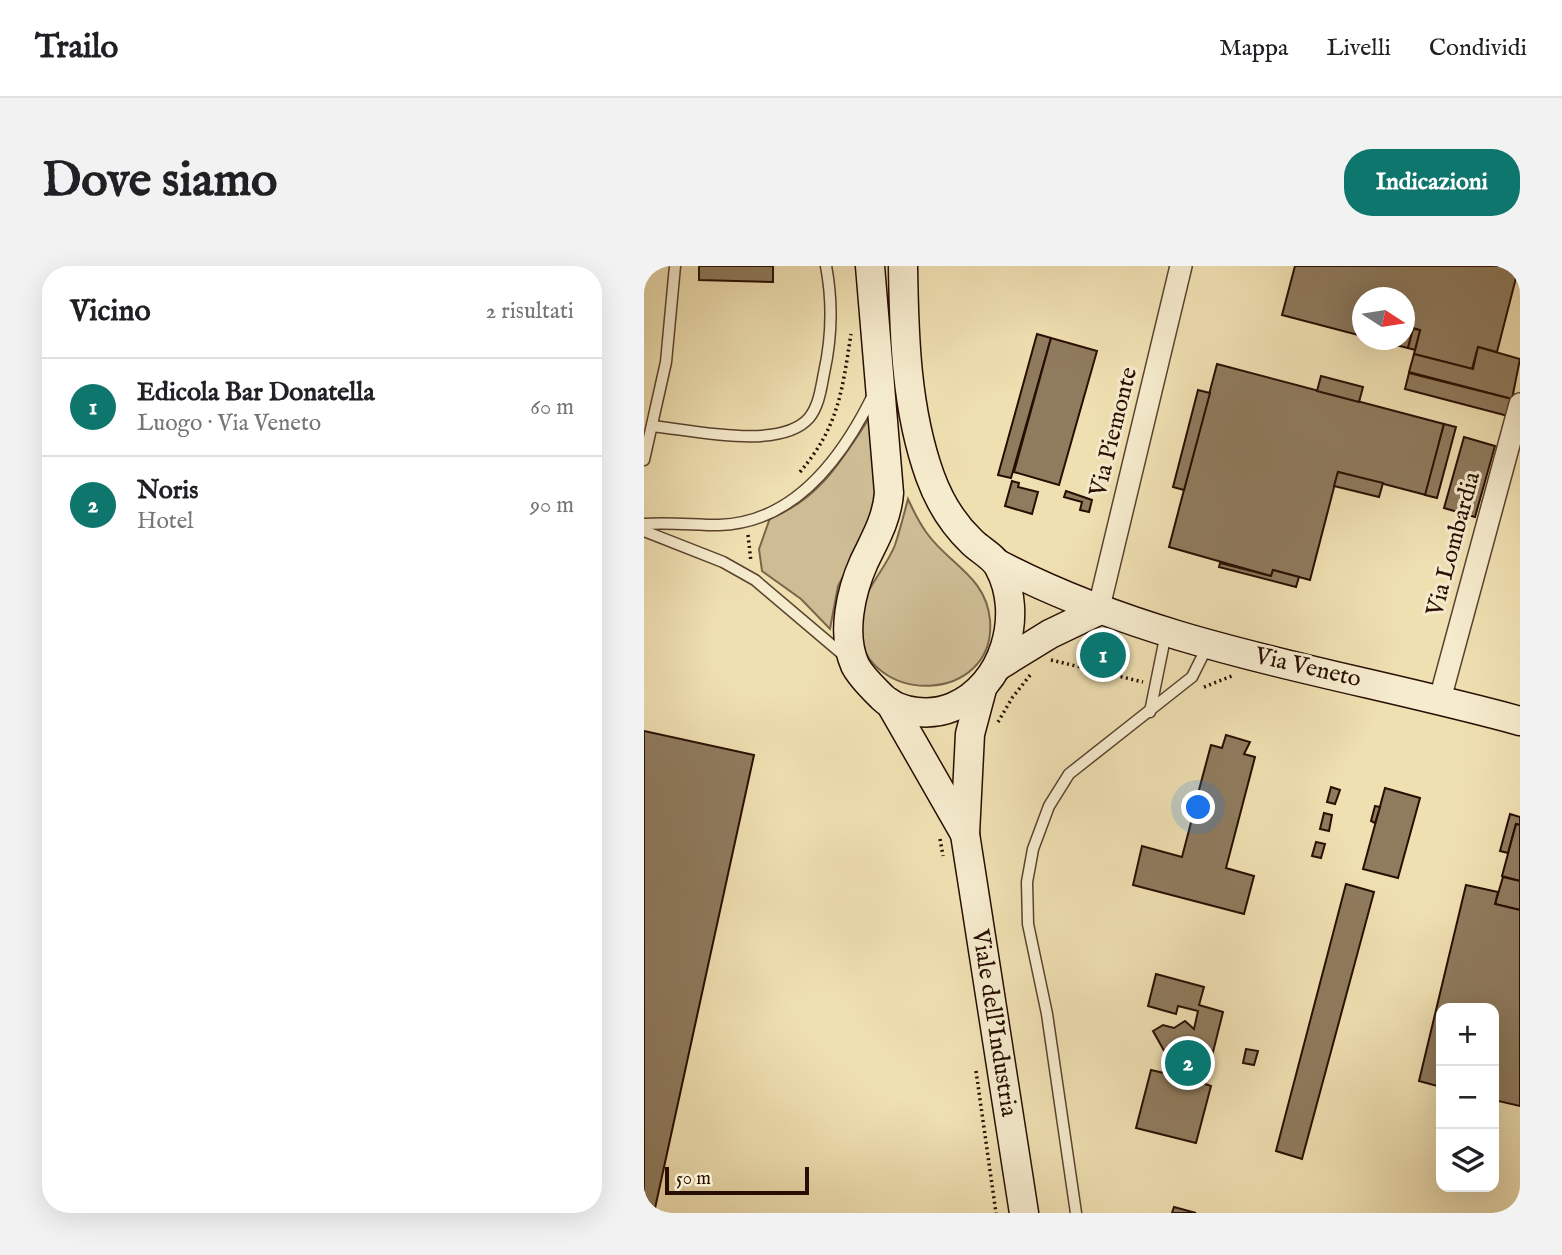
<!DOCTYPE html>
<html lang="it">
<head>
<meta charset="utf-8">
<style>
  body { margin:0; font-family:"IM FELL English",serif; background:#f2f2f2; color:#202124 }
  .controls { position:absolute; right:21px; bottom:21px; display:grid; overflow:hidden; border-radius:14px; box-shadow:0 7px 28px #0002 }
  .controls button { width:63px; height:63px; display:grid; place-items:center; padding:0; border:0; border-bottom:2px solid #e0e0e0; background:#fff; color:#202124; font:35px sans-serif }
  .compass { position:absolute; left:708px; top:21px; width:63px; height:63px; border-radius:50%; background:#fff; box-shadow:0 7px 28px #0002; rotate:102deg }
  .scale { position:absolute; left:21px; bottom:18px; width:144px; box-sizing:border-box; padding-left:7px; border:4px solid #280e02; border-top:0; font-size:19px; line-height:24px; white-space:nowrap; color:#280e02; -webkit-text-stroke:5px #f5ebcd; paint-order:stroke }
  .you { position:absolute; left:555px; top:542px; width:24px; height:24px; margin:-18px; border:5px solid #fff; border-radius:50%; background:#1a73e8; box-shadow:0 0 0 10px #1a73e833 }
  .badge { display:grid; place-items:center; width:46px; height:46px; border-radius:50%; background:#0f766e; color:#fff; font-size:23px; font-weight:700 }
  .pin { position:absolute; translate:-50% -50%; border:4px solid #fff; box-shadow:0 2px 7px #0006 }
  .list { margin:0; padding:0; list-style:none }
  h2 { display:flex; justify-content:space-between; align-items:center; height:91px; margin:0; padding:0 28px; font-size:30px }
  h2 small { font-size:23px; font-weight:400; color:#757577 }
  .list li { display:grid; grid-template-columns:46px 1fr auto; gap:21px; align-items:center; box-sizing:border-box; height:98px; padding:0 28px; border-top:2px solid #e0e0e0 }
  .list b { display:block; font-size:26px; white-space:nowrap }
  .list p { margin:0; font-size:23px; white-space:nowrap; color:#757577 }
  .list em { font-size:23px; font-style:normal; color:#757577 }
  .icon { flex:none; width:38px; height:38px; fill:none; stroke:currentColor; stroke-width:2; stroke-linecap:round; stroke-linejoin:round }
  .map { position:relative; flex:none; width:876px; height:947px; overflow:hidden; border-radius:28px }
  header { display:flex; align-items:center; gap:42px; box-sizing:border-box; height:98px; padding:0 35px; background:#fff; border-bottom:2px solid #e0e0e0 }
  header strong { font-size:33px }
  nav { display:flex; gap:38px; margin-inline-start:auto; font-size:24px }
  .intro { display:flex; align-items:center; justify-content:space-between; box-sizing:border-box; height:168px; padding:0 42px }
  h1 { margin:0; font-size:49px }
  .button { padding:18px 32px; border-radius:28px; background:#0f766e; color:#fff; font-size:24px; font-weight:700 }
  main { display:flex; gap:42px; padding:0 42px }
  aside { flex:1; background:#fff; border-radius:28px; box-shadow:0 7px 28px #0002 }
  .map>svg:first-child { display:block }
</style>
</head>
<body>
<header>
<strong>Trailo</strong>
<nav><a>Mappa</a><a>Livelli</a><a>Condividi</a></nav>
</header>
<div class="intro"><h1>Dove siamo</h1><a class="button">Indicazioni</a></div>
<main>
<aside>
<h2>Vicino<small>2 risultati</small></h2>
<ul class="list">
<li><span class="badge">1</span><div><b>Edicola Bar Donatella</b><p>Luogo · Via Veneto</p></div><em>60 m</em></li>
<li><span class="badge">2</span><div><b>Noris</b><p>Hotel</p></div><em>90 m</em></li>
</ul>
</aside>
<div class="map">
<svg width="876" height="947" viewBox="0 0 876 947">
  <rect width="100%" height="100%" fill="#efe0b2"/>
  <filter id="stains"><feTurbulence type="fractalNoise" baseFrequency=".00286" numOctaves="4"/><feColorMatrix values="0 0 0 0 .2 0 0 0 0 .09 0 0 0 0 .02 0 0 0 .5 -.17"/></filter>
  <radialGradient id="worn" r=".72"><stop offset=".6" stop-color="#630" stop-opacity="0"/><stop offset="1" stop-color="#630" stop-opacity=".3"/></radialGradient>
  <!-- green -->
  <g fill="#cdbc94" stroke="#7a654b" stroke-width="2">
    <path d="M231,143L236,204L229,254L194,320L186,363L157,333L118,305L115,283L126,252C178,233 202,187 231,143Z"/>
    <path d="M264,233C269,244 275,256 282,266C305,299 342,310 346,354C353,438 222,443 214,361C212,332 241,305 251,279C256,264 260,248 264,233Z"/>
  </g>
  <!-- building -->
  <g fill="#8f7b5e" stroke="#280e02" stroke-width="2">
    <polygon points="55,0 129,0 129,16 55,14"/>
    <polygon points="651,0 875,0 853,86 834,81 828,103 770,88 776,64 769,62 764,82 731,74 760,74 760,32 718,32 718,70 638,49"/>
    <polygon points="769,63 776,64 771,84 764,82"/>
    <polygon points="393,68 407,72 367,212 354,209"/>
    <polygon points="407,72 453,85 415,219 370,206"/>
    <polygon points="834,81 876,93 868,133 765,106 770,88 829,103"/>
    <polygon points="573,98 800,158 782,229 694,206 666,314 629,304 627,310 525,281"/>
    <polygon points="765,107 868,133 864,150 761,123"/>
    <polygon points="677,110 719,121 715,136 673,125"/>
    <polygon points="554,124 566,127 540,224 529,221"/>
    <polygon points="800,158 812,161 793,232 781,229"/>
    <polygon points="820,171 851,180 831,251 800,242"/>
    <polygon points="694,206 739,217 735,231 690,220"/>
    <polygon points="368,215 375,217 374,221 394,226 388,248 361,240"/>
    <polygon points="422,225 448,234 445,246 436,244 438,236 420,231"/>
    <polygon points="576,297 627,310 629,304 655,311 652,321 575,301"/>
    <polygon points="452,376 471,380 466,401 447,397"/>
    <polygon points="0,465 110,489 10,947 0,947"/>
    <polygon points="582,469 606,476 600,488 611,491 582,602 610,610 600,648 489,619 498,580 538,591 550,545 545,539 552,535 567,479 578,482"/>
    <polygon points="687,521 696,524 691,538 683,536"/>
    <polygon points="741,522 776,532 754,612 719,603"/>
    <polygon points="731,540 736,541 731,557 727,555"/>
    <polygon points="680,547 688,549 685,565 676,563"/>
    <polygon points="866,548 876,551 876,559 872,558 864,587 856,585"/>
    <polygon points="872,558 876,559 876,615 858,610"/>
    <polygon points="672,576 681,578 677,592 668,590"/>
    <polygon points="859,611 876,615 876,644 851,638"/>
    <polygon points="702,618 730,626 658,893 632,885"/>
    <polygon points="822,619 854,626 851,638 876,644 876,840 850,834 850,742 797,742 797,821 775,815"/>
    <polygon points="512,708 560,721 555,739 579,746 561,818 567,820 552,877 492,862 507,804 520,807 523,790 509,765 519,759 530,762 541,755 550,763 554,745 534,740 532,748 504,740"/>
    <polygon points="602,783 614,785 610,799 599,797"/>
    <polygon points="530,941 552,947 528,947"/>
  </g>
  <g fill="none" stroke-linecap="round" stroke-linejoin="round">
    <!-- service casing -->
    <g stroke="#5a422e" stroke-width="13">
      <g id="service">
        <path d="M8,160C48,164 136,185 165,152C175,140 177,122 180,107C188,71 189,37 182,0"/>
        <polyline points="0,194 22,96 31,0"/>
        <path d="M0,258C25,256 50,259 75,259C151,257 200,189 230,127"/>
        <polyline points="0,265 79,296 111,314 203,392"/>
        <polyline points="506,446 522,367"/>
        <polyline points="432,947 403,748 384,658 383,616 389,583 405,540 425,508 548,411 564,379"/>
      </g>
    </g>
    <!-- minor casing -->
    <g stroke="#5a422e" stroke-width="24">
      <g id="minor">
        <polyline points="454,345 537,0"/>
        <polyline points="796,433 876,138"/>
      </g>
    </g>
    <!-- secondary casing -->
    <g stroke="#280e02" stroke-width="31">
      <g id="secondary">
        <path d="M226,0L245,227C243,253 231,273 220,296C207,325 197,368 211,399C217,411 230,423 239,432C256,448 288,450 309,441C360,420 381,349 355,301C350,291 336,284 328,276C309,258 295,235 286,210C262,143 260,70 259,0"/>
        <path d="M354,298C516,383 701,407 876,455"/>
        <polyline points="354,400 406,368 454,345"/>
        <polyline points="338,423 326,468 321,568 380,947"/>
        <polyline points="246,437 321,568"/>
      </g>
    </g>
    <!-- path -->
    <g stroke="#280e02" stroke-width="3.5" stroke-dasharray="2 3.5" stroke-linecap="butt">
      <path d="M156,206C195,160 198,125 207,68"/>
      <polyline points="104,269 107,296"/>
      <polyline points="407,394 499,416"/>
      <polyline points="560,421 588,410"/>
      <polyline points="354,456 368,432 387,408"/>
      <polyline points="296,573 299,590"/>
      <polyline points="332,805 352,947"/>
    </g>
    <!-- service -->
    <use href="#service" stroke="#f5ebcd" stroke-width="10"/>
    <!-- minor -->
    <use href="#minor" stroke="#f5ebcd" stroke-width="21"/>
    <!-- secondary -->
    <use href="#secondary" stroke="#f5ebcd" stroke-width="28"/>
  </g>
  <g text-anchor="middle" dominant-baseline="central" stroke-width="6" stroke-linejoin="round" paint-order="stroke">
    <!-- street labels -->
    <g font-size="24" fill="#280e02" stroke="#f5ebcd">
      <text transform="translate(470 166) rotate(-76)">Via Piemonte</text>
      <text transform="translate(810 278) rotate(-75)">Via Lombardia</text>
      <text transform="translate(664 402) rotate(13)">Via Veneto</text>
      <text transform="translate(350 757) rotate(81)">Viale dell'Industria</text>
    </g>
  </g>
  <rect width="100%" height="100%" filter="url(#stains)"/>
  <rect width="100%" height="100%" fill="url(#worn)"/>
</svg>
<div class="controls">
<button>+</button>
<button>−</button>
<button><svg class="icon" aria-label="layers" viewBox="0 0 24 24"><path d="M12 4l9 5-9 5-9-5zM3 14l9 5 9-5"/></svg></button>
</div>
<svg class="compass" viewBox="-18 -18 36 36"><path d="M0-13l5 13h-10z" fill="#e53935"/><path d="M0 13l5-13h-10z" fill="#757577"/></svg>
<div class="scale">50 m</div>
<div class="you"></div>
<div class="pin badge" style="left:459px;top:389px">1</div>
<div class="pin badge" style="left:544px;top:797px">2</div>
</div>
</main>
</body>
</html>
